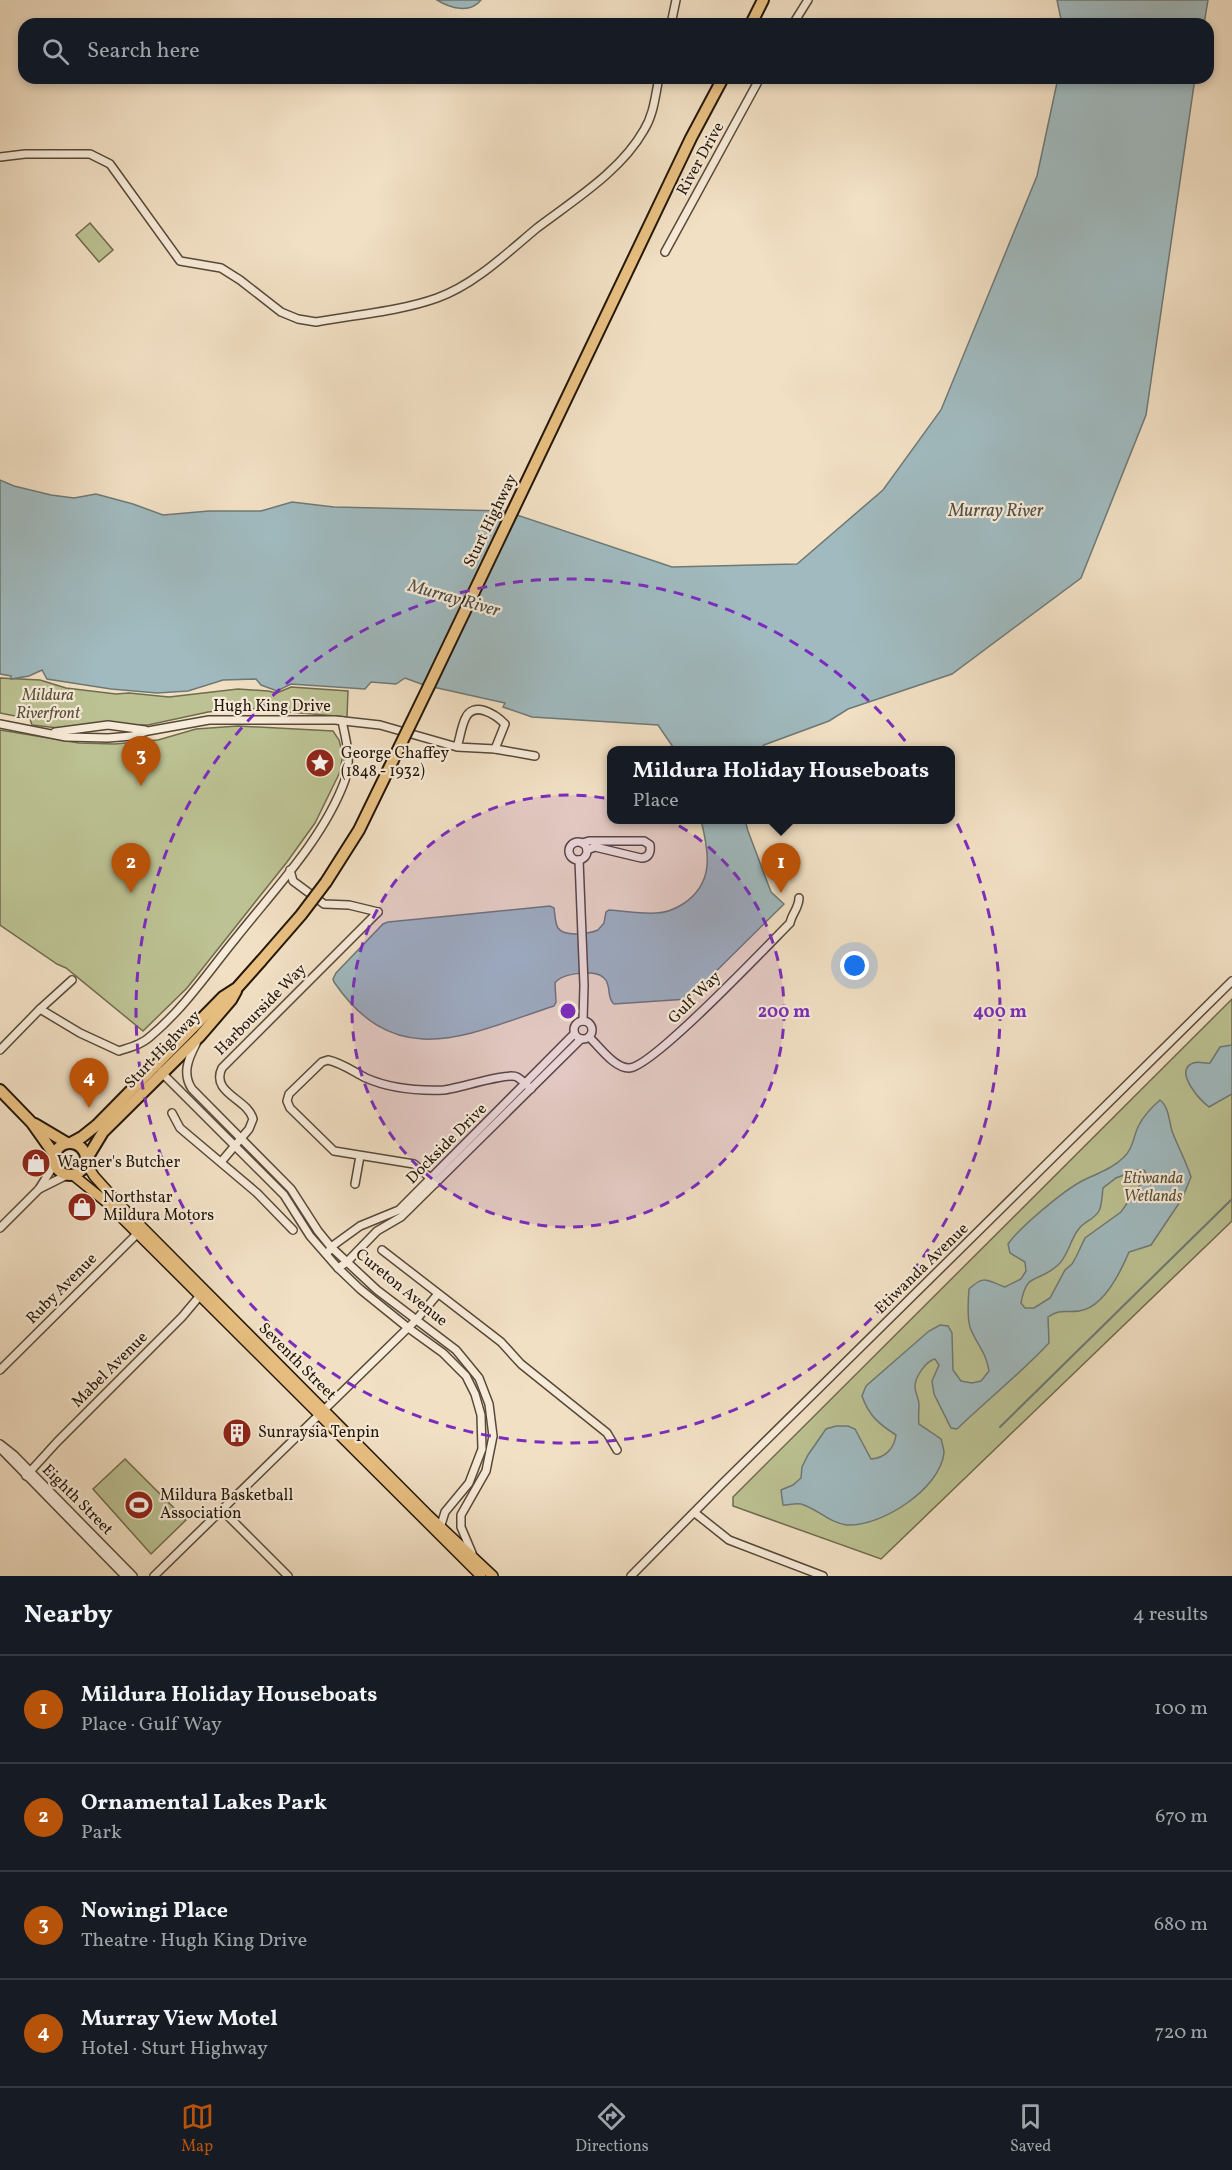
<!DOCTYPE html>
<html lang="en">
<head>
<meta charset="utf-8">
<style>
  body { margin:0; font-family:Vollkorn,serif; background:#242831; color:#f1f3f6 }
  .you { position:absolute; left:855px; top:966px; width:21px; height:21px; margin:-15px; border:4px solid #fff; border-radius:50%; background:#1a73e8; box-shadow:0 0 0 9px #1a73e833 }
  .badge { display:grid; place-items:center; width:39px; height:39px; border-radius:50%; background:#b45309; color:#fff; font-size:20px; font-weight:700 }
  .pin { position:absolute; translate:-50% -50px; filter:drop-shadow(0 2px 3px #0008) }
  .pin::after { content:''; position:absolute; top:32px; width:21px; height:18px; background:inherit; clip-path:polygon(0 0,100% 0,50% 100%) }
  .popup { position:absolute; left:607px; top:746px; width:348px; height:78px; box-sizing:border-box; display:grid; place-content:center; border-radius:12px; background:#171b24; filter:drop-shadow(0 2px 4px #0005); font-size:20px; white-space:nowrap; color:#9ea1a6 }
  .popup b { font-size:22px; color:#f1f3f6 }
  .popup::after { content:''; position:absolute; left:50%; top:100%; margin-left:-12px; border:12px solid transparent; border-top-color:#171b24 }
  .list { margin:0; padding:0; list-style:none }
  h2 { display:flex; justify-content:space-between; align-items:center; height:78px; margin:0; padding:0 24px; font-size:26px }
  h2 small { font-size:20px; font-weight:400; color:#9ea1a6 }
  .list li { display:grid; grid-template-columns:39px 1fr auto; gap:18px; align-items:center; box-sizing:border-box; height:108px; padding:0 24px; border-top:2px solid #363941 }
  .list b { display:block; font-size:22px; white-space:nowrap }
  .list p { margin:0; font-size:20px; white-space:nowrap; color:#9ea1a6 }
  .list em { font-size:20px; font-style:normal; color:#9ea1a6 }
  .icon { flex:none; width:33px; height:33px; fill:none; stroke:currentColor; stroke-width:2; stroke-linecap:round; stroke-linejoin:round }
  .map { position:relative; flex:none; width:1232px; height:1576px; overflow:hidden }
  .search { position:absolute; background:#171b24; box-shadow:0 3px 9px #0003; left:18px; right:18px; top:18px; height:66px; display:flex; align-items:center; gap:15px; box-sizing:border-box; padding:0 21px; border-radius:18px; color:#9ea1a6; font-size:22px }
  .sheet { height:510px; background:#171b24 }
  nav { display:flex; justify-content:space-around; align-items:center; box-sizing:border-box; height:84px; border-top:2px solid #363941; background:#171b24; font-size:16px; color:#9ea1a6 }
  nav a { display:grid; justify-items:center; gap:3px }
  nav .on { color:#b45309 }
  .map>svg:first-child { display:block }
</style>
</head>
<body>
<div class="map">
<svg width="1232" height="1576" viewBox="0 0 1232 1576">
  <rect width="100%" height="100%" fill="#f2e0c4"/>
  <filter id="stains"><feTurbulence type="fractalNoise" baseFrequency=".00333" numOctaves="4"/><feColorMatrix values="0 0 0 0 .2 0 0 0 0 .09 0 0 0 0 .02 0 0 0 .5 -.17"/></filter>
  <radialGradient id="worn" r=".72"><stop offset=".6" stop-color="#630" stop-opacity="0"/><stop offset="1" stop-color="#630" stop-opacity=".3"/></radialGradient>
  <!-- green -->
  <g fill="#bcc293" stroke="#706c4e" stroke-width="1.5">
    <polygon points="90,223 113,250 99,262 76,235"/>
    <polygon points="0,678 40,680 66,688 116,694 129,693 169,697 238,689 268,691 277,693 291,687 348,691 347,717 241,708 208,712 148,725 130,725 112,722 58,728 32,725 30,719 0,713"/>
    <polygon points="238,726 333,731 339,740 343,755 339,774 315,823 287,862 187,988 143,1031 66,968 57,964 0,925 0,730 79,743 115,744 158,740 196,729"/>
    <polygon points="1232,999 1232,1221 881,1559 733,1506 733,1497"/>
    <polygon points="125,1459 186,1520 151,1554 93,1489"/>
  </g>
  <!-- water -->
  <g fill="#a0babf" stroke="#6e7976" stroke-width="1.5" fill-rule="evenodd">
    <path d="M437,0H481C470,14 450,8 437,0Z"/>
    <polygon points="1057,0 1208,0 1204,24 1062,24"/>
    <polygon points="1058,78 1195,78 1146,415 1081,578 952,674 848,709 829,721 764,745 760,750 675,750 658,725 532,717 503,707 505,703 424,685 405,678 396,684 371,682 365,689 291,684 277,691 261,685 256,679 223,680 188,691 157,693 111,689 47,679 42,670 29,676 11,679 11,676 0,674 0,480 14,486 51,495 74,498 96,494 133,504 163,515 209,511 261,511 292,502 334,507 505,511 672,567 797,564 883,490 941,410 1037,176"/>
    <path d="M701,820H745L748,831L771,892L784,904L688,999L614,1004C606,998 612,985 604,978C596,969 562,973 555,983L556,1002L554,1006C468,1034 397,1074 334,982L333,979L336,973L383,924L388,922L550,906L554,908C555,914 555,923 558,928C564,937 589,934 598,930L604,923L606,912L609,910C625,911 641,914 656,913C665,913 675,909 683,904C715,883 709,852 701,820Z"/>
    <path d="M1232,1045V1094L1209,1107C1200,1100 1175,1073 1191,1064C1197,1060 1204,1064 1210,1063L1220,1047Z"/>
    <path d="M1160,1100C1169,1107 1169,1121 1172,1131C1178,1147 1186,1161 1191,1177L1182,1199L1151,1245L1129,1252C1121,1271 1103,1308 1079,1311C1065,1313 1061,1308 1048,1317L1049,1343C1020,1374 987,1400 957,1429L951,1428L934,1394L932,1381L939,1365L935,1359C926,1361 916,1376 915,1385C914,1391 919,1398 919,1405C919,1412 918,1417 919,1424L941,1439C942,1443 944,1449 944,1453C940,1489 881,1527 847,1525C829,1523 818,1509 801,1504C795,1503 788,1505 783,1505L781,1490L793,1485L801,1478L802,1467L808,1455L826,1429L836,1426H848L855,1429L871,1459C885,1458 894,1449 896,1435C879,1424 869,1416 862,1396L866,1386L929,1331L940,1325L948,1326L952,1333L953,1370L961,1381L972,1383L981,1381L989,1371C986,1351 976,1344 970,1327C967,1316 968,1301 969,1289C985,1274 987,1281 1005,1287L1021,1279L1026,1271L1025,1262L1010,1253L1008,1244C1020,1227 1063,1191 1082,1181C1096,1174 1112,1169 1123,1158C1134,1148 1133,1136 1139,1125C1144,1115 1152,1107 1160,1100ZM1137,1170H1144L1147,1175L1121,1212L1085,1238L1076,1257L1072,1264L1065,1270L1050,1298L1034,1308H1025L1021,1303C1027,1271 1036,1284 1057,1266C1068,1257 1070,1240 1078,1230C1084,1221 1094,1220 1099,1211C1102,1205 1102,1196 1103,1188L1116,1178Z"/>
  </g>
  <!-- pier -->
  <polygon fill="#f2e0c4" points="506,508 519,512 434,690 421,687"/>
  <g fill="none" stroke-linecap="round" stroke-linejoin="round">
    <!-- stream -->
    <polyline stroke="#6e7976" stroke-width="2" points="1000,1427 1232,1199"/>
    <!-- minor casing -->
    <g stroke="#574938" stroke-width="10">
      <g id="minor">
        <polyline points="671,24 676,0"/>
        <polyline points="793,24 808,0"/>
        <path d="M0,157L25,154H90L110,164L180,261L221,268L240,280L281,312L298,319L316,322C354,315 401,311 437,298C474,285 507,253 537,228C574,200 621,171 644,130C654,114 655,96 659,78"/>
        <polyline points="665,252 760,78"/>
        <path d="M0,724L66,737L108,738L132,736L148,731L209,720H335L380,725L457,747L495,749L505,724C495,714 473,700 465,719C461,728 460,738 457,747"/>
        <polyline points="55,732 108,725 145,730"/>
        <polyline points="495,749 535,756"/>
        <circle cx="578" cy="851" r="9"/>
        <path d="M582,843L589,841H644L650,845C651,852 649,858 641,858L595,847L587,850"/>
        <polyline points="579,860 584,985 583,1021"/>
        <polyline points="290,870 293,881 324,904 349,905 378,912"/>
        <path d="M40,1009L80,1033L119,1051C131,1047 143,1044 152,1035C185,1007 209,971 236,938C274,890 324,838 345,780C352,760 346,740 342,721"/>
        <circle cx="583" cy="1030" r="9"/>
        <path d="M589,1037C599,1046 614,1068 629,1068C652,1068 767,946 790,923C792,913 799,908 799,898"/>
        <path d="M196,1044C188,1059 182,1074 192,1089L291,1189L318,1231L331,1247L377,1290L456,1350L479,1378L489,1404L493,1436L486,1471L461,1515V1527L472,1553"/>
        <polyline points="0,1050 40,1009 72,980"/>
        <polyline points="162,1071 163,1074 284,1195 310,1236 338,1268 360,1289 407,1327 443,1353 466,1376 475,1394 481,1415 482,1449 469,1483 445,1512 440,1528"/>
        <polyline points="172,1113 180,1128 257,1193 293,1230"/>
        <path d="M221,1162L249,1129L253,1119C248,1099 210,1093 222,1068L378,912"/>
        <path d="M436,1183L414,1164L334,1151L290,1108L287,1101L289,1094L322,1062L328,1060C342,1063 354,1072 366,1078C391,1089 417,1091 444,1090C460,1088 508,1072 517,1077C522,1080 527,1085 531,1089"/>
        <polyline points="355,1184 360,1156"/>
        <polyline points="39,1189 67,1175"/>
        <polyline points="0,1228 39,1189 54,1165"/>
        <polyline points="382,1250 501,1342 521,1364 607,1433 617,1450"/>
        <polyline points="329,1251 331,1247 360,1226 399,1210 574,1034"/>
        <polyline points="338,1268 347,1262 377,1231 401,1217 581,1039"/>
        <polyline points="0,1370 141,1230"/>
        <polyline points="0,1444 14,1455 133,1576"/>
        <polyline points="0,1448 125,1576"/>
        <polyline points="26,1476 57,1442 182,1317 203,1292"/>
        <polyline points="222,1510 288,1576"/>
        <polyline points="695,1513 729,1540 823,1576"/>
        <polyline points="154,1576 416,1320 437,1295"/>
        <polyline points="631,1576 722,1484 1232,981"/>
      </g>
    </g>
    <!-- major casing -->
    <g stroke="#231709" stroke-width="12">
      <g id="major">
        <polyline points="86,1163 94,1176 120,1205 428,1515 493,1576"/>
        <polyline points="73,1175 105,1201 481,1576"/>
      </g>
    </g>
    <!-- highway casing -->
    <g stroke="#231709" stroke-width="14">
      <g id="highway">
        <polyline points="751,24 763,0"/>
        <polyline points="429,686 691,138 723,78"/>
        <polyline points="326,882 359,830 395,756"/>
        <polyline points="0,1090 32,1123 54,1154"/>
        <polyline points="35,1124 67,1143"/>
        <circle cx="70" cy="1159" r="16"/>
        <polyline points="71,1143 82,1137 97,1125 223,997 237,988 261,961"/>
        <polyline points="86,1160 103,1132 200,1036 231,1000 236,991"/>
      </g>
    </g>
    <!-- minor -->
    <use href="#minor" stroke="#f7ebd9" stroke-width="7"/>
    <!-- major -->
    <use href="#major" stroke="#e9c082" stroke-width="9"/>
    <!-- highway -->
    <use href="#highway" stroke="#e9c082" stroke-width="10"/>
    <!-- highway-bridge casing -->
    <g stroke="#231709" stroke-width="14" stroke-linecap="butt">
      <g id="highway-bridge">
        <polyline points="395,756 429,686"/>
        <polyline points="261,961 301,915 326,882"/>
      </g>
    </g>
    <!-- highway-bridge -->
    <use href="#highway-bridge" stroke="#e9c082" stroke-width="10"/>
  </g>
  <!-- distance rings -->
  <circle cx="568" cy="1011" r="216" fill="#7b2cbf" fill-opacity=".12"/>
  <g fill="none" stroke="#7b2cbf" stroke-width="3" stroke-dasharray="10 8">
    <circle cx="568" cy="1011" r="216"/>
    <circle cx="568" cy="1011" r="432"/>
  </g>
  <!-- icons -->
  <defs>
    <g id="sight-disc" transform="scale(1.5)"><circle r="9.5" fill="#8f2418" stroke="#f7ebd9"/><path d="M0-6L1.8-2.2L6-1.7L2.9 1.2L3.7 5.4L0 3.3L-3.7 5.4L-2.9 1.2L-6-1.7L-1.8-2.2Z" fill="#fff"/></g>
    <g id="shop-disc" transform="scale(1.5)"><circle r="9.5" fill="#8f2418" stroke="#f7ebd9"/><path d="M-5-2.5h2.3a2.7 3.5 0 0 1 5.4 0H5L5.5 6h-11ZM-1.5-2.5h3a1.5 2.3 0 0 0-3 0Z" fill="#fff"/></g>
    <g id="building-disc" transform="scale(1.5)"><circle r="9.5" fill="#8f2418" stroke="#f7ebd9"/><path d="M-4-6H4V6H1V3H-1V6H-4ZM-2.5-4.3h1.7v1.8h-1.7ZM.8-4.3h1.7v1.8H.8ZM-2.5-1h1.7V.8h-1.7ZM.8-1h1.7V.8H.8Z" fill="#fff"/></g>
    <g id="stadium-disc" transform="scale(1.5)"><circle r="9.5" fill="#8f2418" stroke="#f7ebd9"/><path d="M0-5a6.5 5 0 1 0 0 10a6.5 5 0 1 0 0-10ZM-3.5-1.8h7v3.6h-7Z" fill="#fff"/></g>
  </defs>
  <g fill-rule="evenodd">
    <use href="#sight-disc" x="320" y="763"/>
    <use href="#shop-disc" x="36" y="1163"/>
    <use href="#shop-disc" x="82" y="1207"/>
    <use href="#building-disc" x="237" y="1433"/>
    <use href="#stadium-disc" x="139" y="1505"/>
  </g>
  <g text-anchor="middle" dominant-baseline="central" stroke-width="4.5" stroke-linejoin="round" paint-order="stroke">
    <!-- street labels -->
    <g font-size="16" fill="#231709" stroke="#f7ebd9">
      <text transform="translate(701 159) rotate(-61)">River Drive</text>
      <text transform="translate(491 521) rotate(-64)">Sturt Highway</text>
      <text x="272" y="707">Hugh King Drive</text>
      <text transform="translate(695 998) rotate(-45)">Gulf Way</text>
      <text transform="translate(261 1010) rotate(-45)">Harbourside Way</text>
      <text transform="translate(163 1050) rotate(-46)">Sturt Highway</text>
      <text transform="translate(447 1144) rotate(-45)">Dockside Drive</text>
      <text transform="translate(922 1269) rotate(-44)">Etiwanda Avenue</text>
      <text transform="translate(401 1288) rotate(39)">Cureton Avenue</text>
      <text transform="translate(62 1289) rotate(-45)">Ruby Avenue</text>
      <text transform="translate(297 1362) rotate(45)">Seventh Street</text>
      <text transform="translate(110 1370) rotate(-45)">Mabel Avenue</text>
      <text transform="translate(77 1500) rotate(45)">Eighth Street</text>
    </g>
    <!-- park labels -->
    <g font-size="16" font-style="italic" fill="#595339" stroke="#f7ebd9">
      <text x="48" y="696">Mildura<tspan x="48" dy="18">Riverfront</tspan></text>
      <text x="1153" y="1179">Etiwanda<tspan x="1153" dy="18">Wetlands</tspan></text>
    </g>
    <!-- poi labels -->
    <g font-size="16" fill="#231709" stroke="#f7ebd9" text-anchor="start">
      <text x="341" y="754">George Chaffey<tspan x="341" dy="18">(1848 - 1932)</tspan></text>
      <text x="57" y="1163">Wagner's Butcher</text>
      <text x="103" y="1198">Northstar<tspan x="103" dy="18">Mildura Motors</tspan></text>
      <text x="258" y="1433">Sunraysia Tenpin</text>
      <text x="160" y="1496">Mildura Basketball<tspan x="160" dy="18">Association</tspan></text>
    </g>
    <!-- water labels -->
    <g font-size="18" font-style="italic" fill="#4f5049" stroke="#f7ebd9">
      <text x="996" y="511">Murray River</text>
      <text transform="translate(454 599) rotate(16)">Murray River</text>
    </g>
  </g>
  <circle cx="568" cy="1011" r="9" fill="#7b2cbf" stroke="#f7ebd9" stroke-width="3"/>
  <g font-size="18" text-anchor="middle" font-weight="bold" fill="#7b2cbf" stroke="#f7ebd9" stroke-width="4.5" stroke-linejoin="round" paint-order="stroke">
    <text x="784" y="1017">200 m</text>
    <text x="1000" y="1017">400 m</text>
  </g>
  <rect width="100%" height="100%" filter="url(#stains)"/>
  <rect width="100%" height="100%" fill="url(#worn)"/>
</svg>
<div class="you"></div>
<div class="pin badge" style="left:781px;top:893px">1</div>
<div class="popup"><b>Mildura Holiday Houseboats</b>Place</div>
<div class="pin badge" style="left:131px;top:893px">2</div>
<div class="pin badge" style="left:141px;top:786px">3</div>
<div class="pin badge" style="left:89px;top:1108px">4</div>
<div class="search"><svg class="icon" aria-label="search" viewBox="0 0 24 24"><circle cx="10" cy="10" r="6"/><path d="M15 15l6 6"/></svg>Search here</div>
</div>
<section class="sheet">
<h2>Nearby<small>4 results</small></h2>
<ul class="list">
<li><span class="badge">1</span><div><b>Mildura Holiday Houseboats</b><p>Place · Gulf Way</p></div><em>100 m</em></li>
<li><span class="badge">2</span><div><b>Ornamental Lakes Park</b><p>Park</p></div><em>670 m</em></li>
<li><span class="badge">3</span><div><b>Nowingi Place</b><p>Theatre · Hugh King Drive</p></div><em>680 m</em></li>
<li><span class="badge">4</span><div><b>Murray View Motel</b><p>Hotel · Sturt Highway</p></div><em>720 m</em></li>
</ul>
</section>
<nav>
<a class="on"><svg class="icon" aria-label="map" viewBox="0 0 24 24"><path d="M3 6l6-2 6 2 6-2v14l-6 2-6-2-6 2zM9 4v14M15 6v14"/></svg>Map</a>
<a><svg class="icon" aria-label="directions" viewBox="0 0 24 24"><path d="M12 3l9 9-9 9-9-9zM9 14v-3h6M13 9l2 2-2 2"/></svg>Directions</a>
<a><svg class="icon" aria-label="saved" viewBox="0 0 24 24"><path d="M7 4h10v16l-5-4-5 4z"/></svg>Saved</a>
</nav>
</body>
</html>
